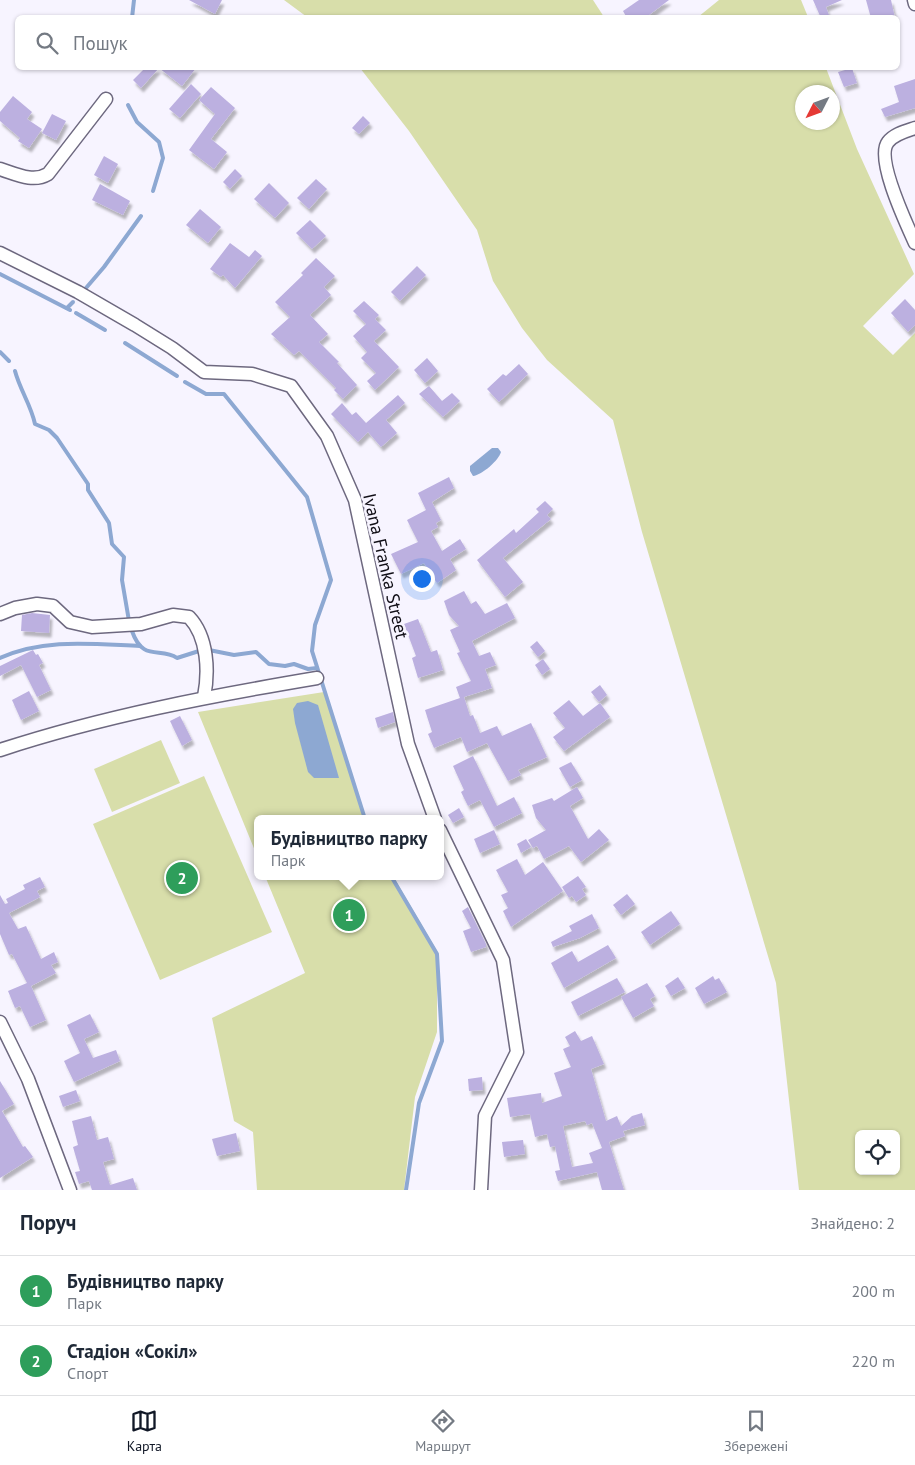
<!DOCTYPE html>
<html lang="uk">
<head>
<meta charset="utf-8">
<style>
  body { margin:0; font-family:"PT Sans",sans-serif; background:#f2f2f3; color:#1f2937 }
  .controls { position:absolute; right:15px; bottom:15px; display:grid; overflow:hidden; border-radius:8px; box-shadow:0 1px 4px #0004 }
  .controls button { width:45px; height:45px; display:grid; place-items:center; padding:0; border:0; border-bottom:1px solid #e0e1e3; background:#fff; color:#1f2937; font:25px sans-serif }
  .compass { position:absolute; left:795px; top:85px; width:45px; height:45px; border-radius:50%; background:#fff; box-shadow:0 1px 4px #0004; rotate:228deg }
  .you { position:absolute; left:421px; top:578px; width:18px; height:18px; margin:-12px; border:4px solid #fff; border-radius:50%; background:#1a73e8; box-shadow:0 0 0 8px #1a73e833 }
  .badge { display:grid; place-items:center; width:32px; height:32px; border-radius:50%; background:#111827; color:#fff; font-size:16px; font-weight:700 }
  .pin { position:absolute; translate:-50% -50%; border:2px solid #fff; box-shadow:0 1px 5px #0006 }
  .popup { position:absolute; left:254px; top:815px; width:190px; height:65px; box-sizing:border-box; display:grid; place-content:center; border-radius:8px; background:#fff; filter:drop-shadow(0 1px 4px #0005); font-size:16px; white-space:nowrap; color:#747a83 }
  .popup b { font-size:19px; color:#1f2937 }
  .popup::after { content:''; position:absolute; left:50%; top:100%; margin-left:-10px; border:10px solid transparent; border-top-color:#fff }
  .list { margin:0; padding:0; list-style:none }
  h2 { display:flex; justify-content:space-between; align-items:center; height:65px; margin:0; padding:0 20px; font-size:21px }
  h2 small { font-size:16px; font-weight:400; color:#747a83 }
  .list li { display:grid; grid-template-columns:32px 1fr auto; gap:15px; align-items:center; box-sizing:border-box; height:70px; padding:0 20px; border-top:1px solid #e0e1e3 }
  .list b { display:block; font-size:19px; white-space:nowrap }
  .list p { margin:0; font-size:16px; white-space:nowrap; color:#747a83 }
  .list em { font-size:16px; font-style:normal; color:#747a83 }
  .icon { flex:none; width:28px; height:28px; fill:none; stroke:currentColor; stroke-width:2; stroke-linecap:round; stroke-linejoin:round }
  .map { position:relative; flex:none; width:915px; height:1190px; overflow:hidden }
  .search { position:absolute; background:#fff; box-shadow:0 1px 4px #0004; left:15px; right:15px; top:15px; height:55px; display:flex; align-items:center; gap:12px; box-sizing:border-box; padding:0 18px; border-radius:8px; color:#747a83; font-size:19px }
  .sheet { height:205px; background:#fff }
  nav { display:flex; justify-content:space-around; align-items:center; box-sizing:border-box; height:70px; border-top:1px solid #e0e1e3; background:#fff; font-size:14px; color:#747a83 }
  nav a { display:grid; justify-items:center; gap:2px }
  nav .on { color:#111827 }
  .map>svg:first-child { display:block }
</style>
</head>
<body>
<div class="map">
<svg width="915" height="1190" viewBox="0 0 915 1190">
  <defs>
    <filter id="shadow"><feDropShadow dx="2.5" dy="4.5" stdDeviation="1" flood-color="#0004"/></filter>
  </defs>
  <rect width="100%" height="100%" fill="#f7f4ff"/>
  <!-- green -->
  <g fill="#d8deaa" fill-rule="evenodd">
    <polygon points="284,0 593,0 604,17 307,17"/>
    <polygon points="719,0 801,0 808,17 698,17"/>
    <path d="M360,68H826L857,149L914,274L863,326L893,355L915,333V1190H799L776,983L642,532L613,420L547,360L522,328L493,281L477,230L409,131ZM802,92H832V122H802ZM859,1134H896V1171H859Z"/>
    <polygon points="324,692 366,819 258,819 258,858 198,712"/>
    <polygon points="161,740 180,783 112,812 94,769"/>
    <polygon points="204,776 272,932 160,980 93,824"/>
    <polygon points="265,876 393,876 437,951 437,1032 415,1097 404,1190 257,1190 253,1132 234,1121 212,1018 305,973"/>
  </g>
  <!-- water -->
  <g fill="#8da8d2">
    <path d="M492,448H498L501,452C499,460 482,475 473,476L470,471V466Z"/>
    <polygon points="308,701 318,705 339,778 314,778 308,772 295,723 293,709 297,703"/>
  </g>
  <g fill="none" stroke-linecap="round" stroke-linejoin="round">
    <!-- stream -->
    <g stroke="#8da8d2" stroke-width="4">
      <polyline points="132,18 134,0"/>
      <polyline points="128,105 137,122 159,142 163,158 153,191"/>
      <polyline points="0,274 70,310"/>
      <polyline points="86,288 104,267 141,216"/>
      <polyline points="67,308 73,302"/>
      <polyline points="76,313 105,330"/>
      <polyline points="125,343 177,376"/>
      <polyline points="0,352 9,361"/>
      <path d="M15,371C20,390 31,405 35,424L49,430L57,438L88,484V490L109,523L112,544L124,557L122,580L129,621"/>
      <polyline points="185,382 206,394 224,394 307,497 331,580 315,625 312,651 365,819"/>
      <path d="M132,631C143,663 161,646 177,658L199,651"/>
      <polyline points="209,650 234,655 256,652 269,664 285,666 294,664 308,669 317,668"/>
      <path d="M0,658C44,638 92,644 140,646"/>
      <polyline points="391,876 437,954 442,1041 419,1103 406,1190"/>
    </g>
  </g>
  <!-- building -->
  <g fill="#bcb0e0" fill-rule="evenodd" filter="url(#shadow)">
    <polygon points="189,0 222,0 215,14"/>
    <polygon points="639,0 669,0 645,18 627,18 623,11"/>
    <polygon points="813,0 842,0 826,7 830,18 821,18"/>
    <polygon points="866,0 891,0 895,18 871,18"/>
    <polygon points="145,68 196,68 182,86 159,68 141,88 133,80"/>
    <polygon points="852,68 857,83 844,87 838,72"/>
    <polygon points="915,79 915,108 885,117 881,109 899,102 894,86"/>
    <polygon points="191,84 201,94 180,118 169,109"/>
    <polygon points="211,87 235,108 211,139 227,152 214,169 189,150 215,114 199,100"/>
    <polygon points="13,96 32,112 27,119 42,129 29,148 18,141 20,138 0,121 0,112"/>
    <polygon points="52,114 66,121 56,140 42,133"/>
    <polygon points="363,116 370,123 359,134 352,128"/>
    <polygon points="104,156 118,164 108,183 94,175"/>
    <polygon points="235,169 242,176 230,189 223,182"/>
    <polygon points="316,179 327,189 309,209 297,198"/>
    <polygon points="269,183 289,203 275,218 254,199"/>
    <polygon points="100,184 130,201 123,215 92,200"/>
    <polygon points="200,209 221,227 208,243 186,225"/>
    <polygon points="310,220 326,236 312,249 296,233"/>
    <polygon points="230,243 249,257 255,250 262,256 235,288 223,275 221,277 210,269"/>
    <polygon points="316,258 335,276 324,287 331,295 310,315 328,334 319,342 339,362 337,363 357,385 343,399 334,390 336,388 299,351 294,355 271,334 290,317 275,302 303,275 301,273"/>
    <polygon points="417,266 426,275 400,301 391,292"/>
    <polygon points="905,299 915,310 915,325 908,332 891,313"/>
    <polygon points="364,301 379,315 375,319 386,330 374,341 399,367 375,390 367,381 376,373 361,358 367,352 353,336 366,324 353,311"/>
    <polygon points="427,358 438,371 425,383 414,370"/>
    <polygon points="519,364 528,374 499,402 487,389 503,374 506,376"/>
    <polygon points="429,386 442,401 452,393 460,401 443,417 419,394"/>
    <polygon points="398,395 405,403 386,420 397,433 381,447 368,432 358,442 331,414 342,403 352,415 356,412 366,423"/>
    <polygon points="449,477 454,488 432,502 441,520 436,523 438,527 431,531 442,551 460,539 466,549 450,559 456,570 437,583 424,563 401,574 391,554 418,542 407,520 426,510 418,493"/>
    <polygon points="545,501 553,509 547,515 551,519 503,558 523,582 505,597 477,560 514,529 516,533 539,512 536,509"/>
    <polygon points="464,591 471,604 476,601 485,614 507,603 515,618 472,641 479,656 490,652 496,665 485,669 492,688 464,697 470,716 473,715 480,733 497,726 502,736 531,723 547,757 518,770 521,775 508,781 487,743 467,752 461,737 434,748 428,734 432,732 425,710 460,698 456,687 471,681 457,653 460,652 450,630 459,626 449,615 444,601"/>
    <polygon points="32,613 50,615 49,633 21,631 22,615"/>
    <polygon points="418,619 431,652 437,650 443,670 418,678 412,658 416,656 404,624"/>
    <polygon points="537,641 545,651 538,657 530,647"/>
    <polygon points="33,650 36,655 38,654 43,663 39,665 51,690 37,697 21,665 0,676 0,666"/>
    <polygon points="543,659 550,669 542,675 535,665"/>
    <polygon points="600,685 607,695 599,702 591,692"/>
    <polygon points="29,691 39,711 21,720 12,700"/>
    <polygon points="569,700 583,716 600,703 610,717 564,751 553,737 565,728 553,713"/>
    <polygon points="393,712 395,722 378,728 375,718"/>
    <polygon points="180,716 192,740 182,746 170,721"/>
    <polygon points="473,756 497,806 514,797 522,813 494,827 480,800 468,806 461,792 464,790 453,766"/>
    <polygon points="571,762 582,780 570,787 559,768"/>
    <polygon points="577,787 583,798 570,806 588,839 599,829 609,840 581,862 569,846 544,859 537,846 533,848 528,840 546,830 536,818 532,805 552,798 554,801"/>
    <polygon points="459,808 464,817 453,823 448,815"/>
    <polygon points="494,830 500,844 480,853 474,839"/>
    <polygon points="526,839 531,847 521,853 517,844"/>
    <polygon points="517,859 525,875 543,862 563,891 511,927 503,911 508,908 501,895 508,892 496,870"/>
    <polygon points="578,876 586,887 582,889 586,895 576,902 572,896 569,898 562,887"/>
    <polygon points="40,877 45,887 37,891 40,897 9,913 18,929 26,926 41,959 54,952 58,962 51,965 56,973 31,986 46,1020 30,1027 20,1006 15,1008 8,991 27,983 12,954 9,955 0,934 0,895 5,904 8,903 6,899 25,889 23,885"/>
    <polygon points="627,894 635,904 621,915 613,905"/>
    <polygon points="468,907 486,944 486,947 471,952 463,931 471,928 462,911"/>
    <polygon points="671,911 680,924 650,945 641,932"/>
    <polygon points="592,914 599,928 580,938 553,947 551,942 572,931 569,926"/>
    <polygon points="608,945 616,958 564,988 551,963 572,951 578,962"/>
    <polygon points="713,976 715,980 719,978 727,992 704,1004 695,988"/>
    <polygon points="678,977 685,988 671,996 665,986"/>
    <polygon points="617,978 625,992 578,1016 571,1002"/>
    <polygon points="647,983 655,996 650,999 654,1006 633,1018 621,997"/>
    <polygon points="90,1014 99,1032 84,1039 93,1058 116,1050 120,1061 74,1082 64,1061 80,1053 67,1025"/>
    <path d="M575,1031L581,1041L592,1036L604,1064L591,1069L606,1121L617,1116L621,1126L632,1116L642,1113L645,1125L623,1131L625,1136L609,1142L624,1190H602L597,1172L558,1181L555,1171L560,1170L555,1146L550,1147L547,1134L535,1137L530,1114L510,1117L507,1098L541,1093L542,1103L562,1096L554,1073L571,1067L563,1049L570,1046L565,1037ZM585,1121L587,1125L592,1123L602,1148L589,1153L593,1163L572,1167L563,1126Z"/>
    <polygon points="482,1077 483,1090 469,1091 468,1079"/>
    <polygon points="0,1081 14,1104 2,1111 23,1147 25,1146 33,1157 0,1178"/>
    <polygon points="76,1090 80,1101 63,1107 59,1096"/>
    <polygon points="91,1116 97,1140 108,1137 114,1159 103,1162 110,1185 133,1178 137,1190 92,1190 89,1181 79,1184 75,1172 80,1171 73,1147 78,1145 72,1121"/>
    <polygon points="236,1133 240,1151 217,1156 212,1139"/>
    <polygon points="523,1140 525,1154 504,1157 502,1142"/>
  </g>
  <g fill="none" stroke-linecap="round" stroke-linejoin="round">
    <!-- minor casing -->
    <g stroke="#6d687f" stroke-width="15">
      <g id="minor">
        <polyline points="914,0 915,4"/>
        <path d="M915,128C906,131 894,134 888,142C875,158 907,225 915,243"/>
        <path d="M0,169C16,174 33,183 48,174L106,99"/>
        <polyline points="0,253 78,292 135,325 172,348 204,372 252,374 291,386 327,436 355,500 408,744 435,819"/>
        <path d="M0,614L15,608L37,604L53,606L70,622L92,627L141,624L173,615L189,617C208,637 209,672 204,697"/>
        <path d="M0,750C104,716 210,696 317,678"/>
        <polyline points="440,830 503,960 517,1052 485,1116 481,1190"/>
        <polyline points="0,1022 28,1079 70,1190"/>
      </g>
    </g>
    <!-- minor -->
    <use href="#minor" stroke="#fff" stroke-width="12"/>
  </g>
  <g text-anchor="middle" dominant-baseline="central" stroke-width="5" stroke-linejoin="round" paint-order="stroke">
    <!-- street labels -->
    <g font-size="18" fill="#100e16" stroke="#f7f4ff">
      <text transform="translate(386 566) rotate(77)">Ivana Franka Street</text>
    </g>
  </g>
</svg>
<div class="controls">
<button><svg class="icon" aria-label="locate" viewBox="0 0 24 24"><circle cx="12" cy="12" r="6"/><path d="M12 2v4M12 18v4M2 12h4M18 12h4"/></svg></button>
</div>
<svg class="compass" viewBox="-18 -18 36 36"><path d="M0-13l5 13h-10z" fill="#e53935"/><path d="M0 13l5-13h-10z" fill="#747a83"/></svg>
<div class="you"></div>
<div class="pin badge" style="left:349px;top:915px;background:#2e9e5b">1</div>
<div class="popup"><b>Будівництво парку</b>Парк</div>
<div class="pin badge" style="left:182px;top:878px;background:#2e9e5b">2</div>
<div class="search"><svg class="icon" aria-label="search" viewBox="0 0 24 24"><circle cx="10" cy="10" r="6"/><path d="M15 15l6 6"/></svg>Пошук</div>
</div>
<section class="sheet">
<h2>Поруч<small>Знайдено: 2</small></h2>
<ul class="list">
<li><span class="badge" style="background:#2e9e5b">1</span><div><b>Будівництво парку</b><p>Парк</p></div><em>200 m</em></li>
<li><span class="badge" style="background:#2e9e5b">2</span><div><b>Стадіон «Сокіл»</b><p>Спорт</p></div><em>220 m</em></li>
</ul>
</section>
<nav>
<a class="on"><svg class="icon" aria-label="map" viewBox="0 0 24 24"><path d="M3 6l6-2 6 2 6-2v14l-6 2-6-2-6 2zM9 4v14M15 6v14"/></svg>Карта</a>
<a><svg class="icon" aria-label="directions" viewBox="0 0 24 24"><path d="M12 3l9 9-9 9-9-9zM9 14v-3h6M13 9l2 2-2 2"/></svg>Маршрут</a>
<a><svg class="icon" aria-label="saved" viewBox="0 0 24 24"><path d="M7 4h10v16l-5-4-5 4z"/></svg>Збережені</a>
</nav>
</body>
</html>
